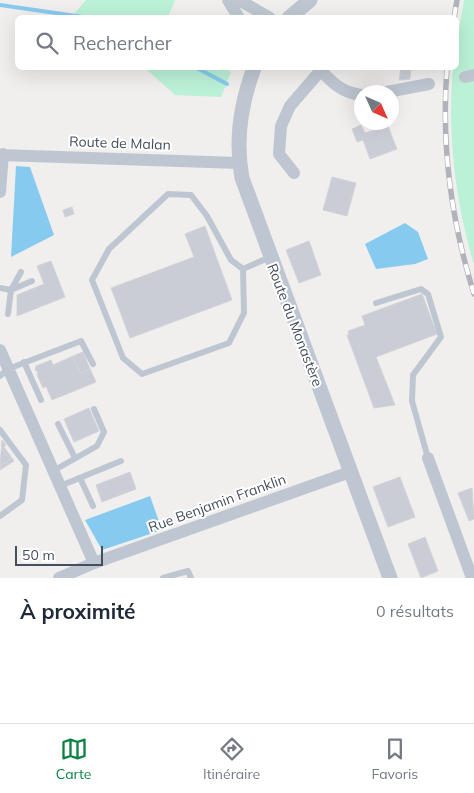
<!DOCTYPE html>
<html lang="fr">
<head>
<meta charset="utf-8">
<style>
  body { margin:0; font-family:Mulish,sans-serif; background:#f6f6f7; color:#1f2937 }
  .compass { position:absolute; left:354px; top:85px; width:45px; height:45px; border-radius:50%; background:#fff; box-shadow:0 5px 20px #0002; rotate:135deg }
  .scale { position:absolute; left:15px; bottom:12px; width:88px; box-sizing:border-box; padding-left:5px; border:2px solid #464f5d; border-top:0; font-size:14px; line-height:18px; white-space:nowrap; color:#464f5d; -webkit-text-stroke:4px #fff; paint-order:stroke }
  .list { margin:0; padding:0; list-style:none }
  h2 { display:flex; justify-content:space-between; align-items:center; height:65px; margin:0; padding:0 20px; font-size:21px }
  h2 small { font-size:16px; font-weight:400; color:#747a83 }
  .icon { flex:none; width:28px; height:28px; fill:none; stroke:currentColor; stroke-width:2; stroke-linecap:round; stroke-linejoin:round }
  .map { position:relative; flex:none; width:474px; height:578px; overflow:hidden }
  .search { position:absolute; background:#fff; box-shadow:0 5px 20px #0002; left:15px; right:15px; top:15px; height:55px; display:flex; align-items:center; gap:12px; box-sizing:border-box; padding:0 18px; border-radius:8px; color:#747a83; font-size:19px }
  .sheet { height:145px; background:#fff }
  nav { display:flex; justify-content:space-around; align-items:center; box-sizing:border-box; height:70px; border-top:1px solid #e0e1e3; background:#fff; font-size:14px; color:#747a83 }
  nav a { display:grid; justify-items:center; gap:2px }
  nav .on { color:#0b8043 }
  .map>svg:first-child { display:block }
</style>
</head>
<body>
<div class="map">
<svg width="474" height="578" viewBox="0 0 474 578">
  <rect width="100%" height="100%" fill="#f1efee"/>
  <!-- green -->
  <g fill="#bbf1d7">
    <polygon points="86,0 175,0 168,17 77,17 74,14"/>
    <path d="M464,0H474V265C455,200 447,135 453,68H456L457,42Z"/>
    <polygon points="145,68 223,68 231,72 221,97 175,95"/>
  </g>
  <!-- water -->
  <g fill="#86cbef">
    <polygon points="16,166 30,167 54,235 11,257"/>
    <polygon points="405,223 418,232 428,259 415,264 376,269 365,244"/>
    <polygon points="150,496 162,530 102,550 85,520"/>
  </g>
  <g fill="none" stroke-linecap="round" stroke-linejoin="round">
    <!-- stream -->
    <g stroke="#86cbef" stroke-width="4">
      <polyline points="0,5 90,18"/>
      <polyline points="197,68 227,84"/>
    </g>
  </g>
  <!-- building -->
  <g fill="#cacdd5" stroke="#d2d4da">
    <polygon points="401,68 411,68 410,79 399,80"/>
    <polygon points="411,68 434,68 434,70"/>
    <polygon points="361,125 365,133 388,126 397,149 370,159 363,140 357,142 352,129"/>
    <polygon points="332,177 356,183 347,216 323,210"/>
    <polygon points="72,207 74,214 65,217 63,210"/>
    <polygon points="205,226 232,300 130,338 111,288 194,257 185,234"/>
    <polygon points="309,241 321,275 299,283 286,250"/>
    <polygon points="51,261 65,297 17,316 17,295 44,284 37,266"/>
    <polygon points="422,294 437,334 376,357 395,405 374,408 347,335 349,335 348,331 365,325 362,316"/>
    <polygon points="83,352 90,369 80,373 73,356"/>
    <polygon points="73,356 80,373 90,369 96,382 52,400 46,386 43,388 37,375 38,372 35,370 36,366 51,360 53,365"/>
    <polygon points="89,408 99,431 74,442 64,419"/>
    <polygon points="2,440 6,445 2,448 10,460 0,466"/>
    <polygon points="4,447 14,461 0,470 0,466 10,460 2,448"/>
    <polygon points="130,472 136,489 102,502 96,485"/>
    <polygon points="400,477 415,517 388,527 373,487"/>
    <polygon points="472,488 474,519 469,521 458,493"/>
    <polygon points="425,537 438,571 421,578 408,544"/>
  </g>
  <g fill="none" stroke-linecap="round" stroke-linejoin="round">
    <!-- service -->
    <g stroke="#bec7d1" stroke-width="6">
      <polygon points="168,194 191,195 207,216 231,260 243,269 244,313 229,343 142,374 123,358 92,280 109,249"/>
      <polyline points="243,269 270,257"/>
      <polyline points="0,288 11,290 32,281"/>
      <polyline points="376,303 421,289 428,294 441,337 413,375 412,401 428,458"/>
      <polyline points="8,314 11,290 21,272"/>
      <polyline points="24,362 41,400"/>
      <polyline points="0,376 8,369 81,341 93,364"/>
      <polyline points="58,424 75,458"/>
      <polyline points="0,430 26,465 22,500 0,516"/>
      <polyline points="53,471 97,446 104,432 94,409"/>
      <polyline points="80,478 93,506"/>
      <polyline points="60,486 121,461"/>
      <polyline points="163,578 188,571 191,578"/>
    </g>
    <!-- minor -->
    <g stroke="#bec7d1" stroke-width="12">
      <polyline points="228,0 239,18"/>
      <polyline points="239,0 270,18"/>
      <path d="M319,68C331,82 342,93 362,95"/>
      <polyline points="465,77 474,75"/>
      <polyline points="387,92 429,84"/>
      <polyline points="0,155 239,163"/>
      <polyline points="294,173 279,154 281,126 290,106 321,70"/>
      <polyline points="0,192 3,154"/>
      <polyline points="0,350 94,563"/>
      <polyline points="428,458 472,578"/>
      <polyline points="59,578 94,563 350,472"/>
    </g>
    <!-- tertiary -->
    <g stroke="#bec7d1" stroke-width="15">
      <polyline points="289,18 310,0"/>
      <path d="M254,68C241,103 235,141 242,178L390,578"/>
    </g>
    <!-- rail casing -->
    <g stroke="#b0b3b9" stroke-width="5.5">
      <g id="rail">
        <polyline points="454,18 457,0"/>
        <path d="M447,68C441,145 451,220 474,294"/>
      </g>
    </g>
    <!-- rail -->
    <use href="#rail" stroke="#fff" stroke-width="4" stroke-dasharray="11" stroke-linecap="butt"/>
  </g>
  <g text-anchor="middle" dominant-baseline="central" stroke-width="4" stroke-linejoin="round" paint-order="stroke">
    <!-- street labels -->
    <g font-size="14" fill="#464f5d" stroke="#fff">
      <text transform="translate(120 143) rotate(2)">Route de Malan</text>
      <text transform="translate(295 325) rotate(69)">Route du Monastère</text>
      <text transform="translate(217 503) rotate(-20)">Rue Benjamin Franklin</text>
    </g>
  </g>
</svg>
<svg class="compass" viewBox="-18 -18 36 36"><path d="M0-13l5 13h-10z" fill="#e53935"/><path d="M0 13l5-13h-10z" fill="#747a83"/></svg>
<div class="scale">50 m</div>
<div class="search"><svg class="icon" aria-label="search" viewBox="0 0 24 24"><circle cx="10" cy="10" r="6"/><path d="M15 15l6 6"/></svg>Rechercher</div>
</div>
<section class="sheet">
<h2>À proximité<small>0 résultats</small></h2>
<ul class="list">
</ul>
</section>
<nav>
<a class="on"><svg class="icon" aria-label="map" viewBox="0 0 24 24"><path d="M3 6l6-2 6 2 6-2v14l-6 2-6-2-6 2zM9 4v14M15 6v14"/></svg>Carte</a>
<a><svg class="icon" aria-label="directions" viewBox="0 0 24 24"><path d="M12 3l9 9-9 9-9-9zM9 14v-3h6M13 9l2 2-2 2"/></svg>Itinéraire</a>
<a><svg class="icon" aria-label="saved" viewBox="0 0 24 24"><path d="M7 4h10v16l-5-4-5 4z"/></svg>Favoris</a>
</nav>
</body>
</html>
